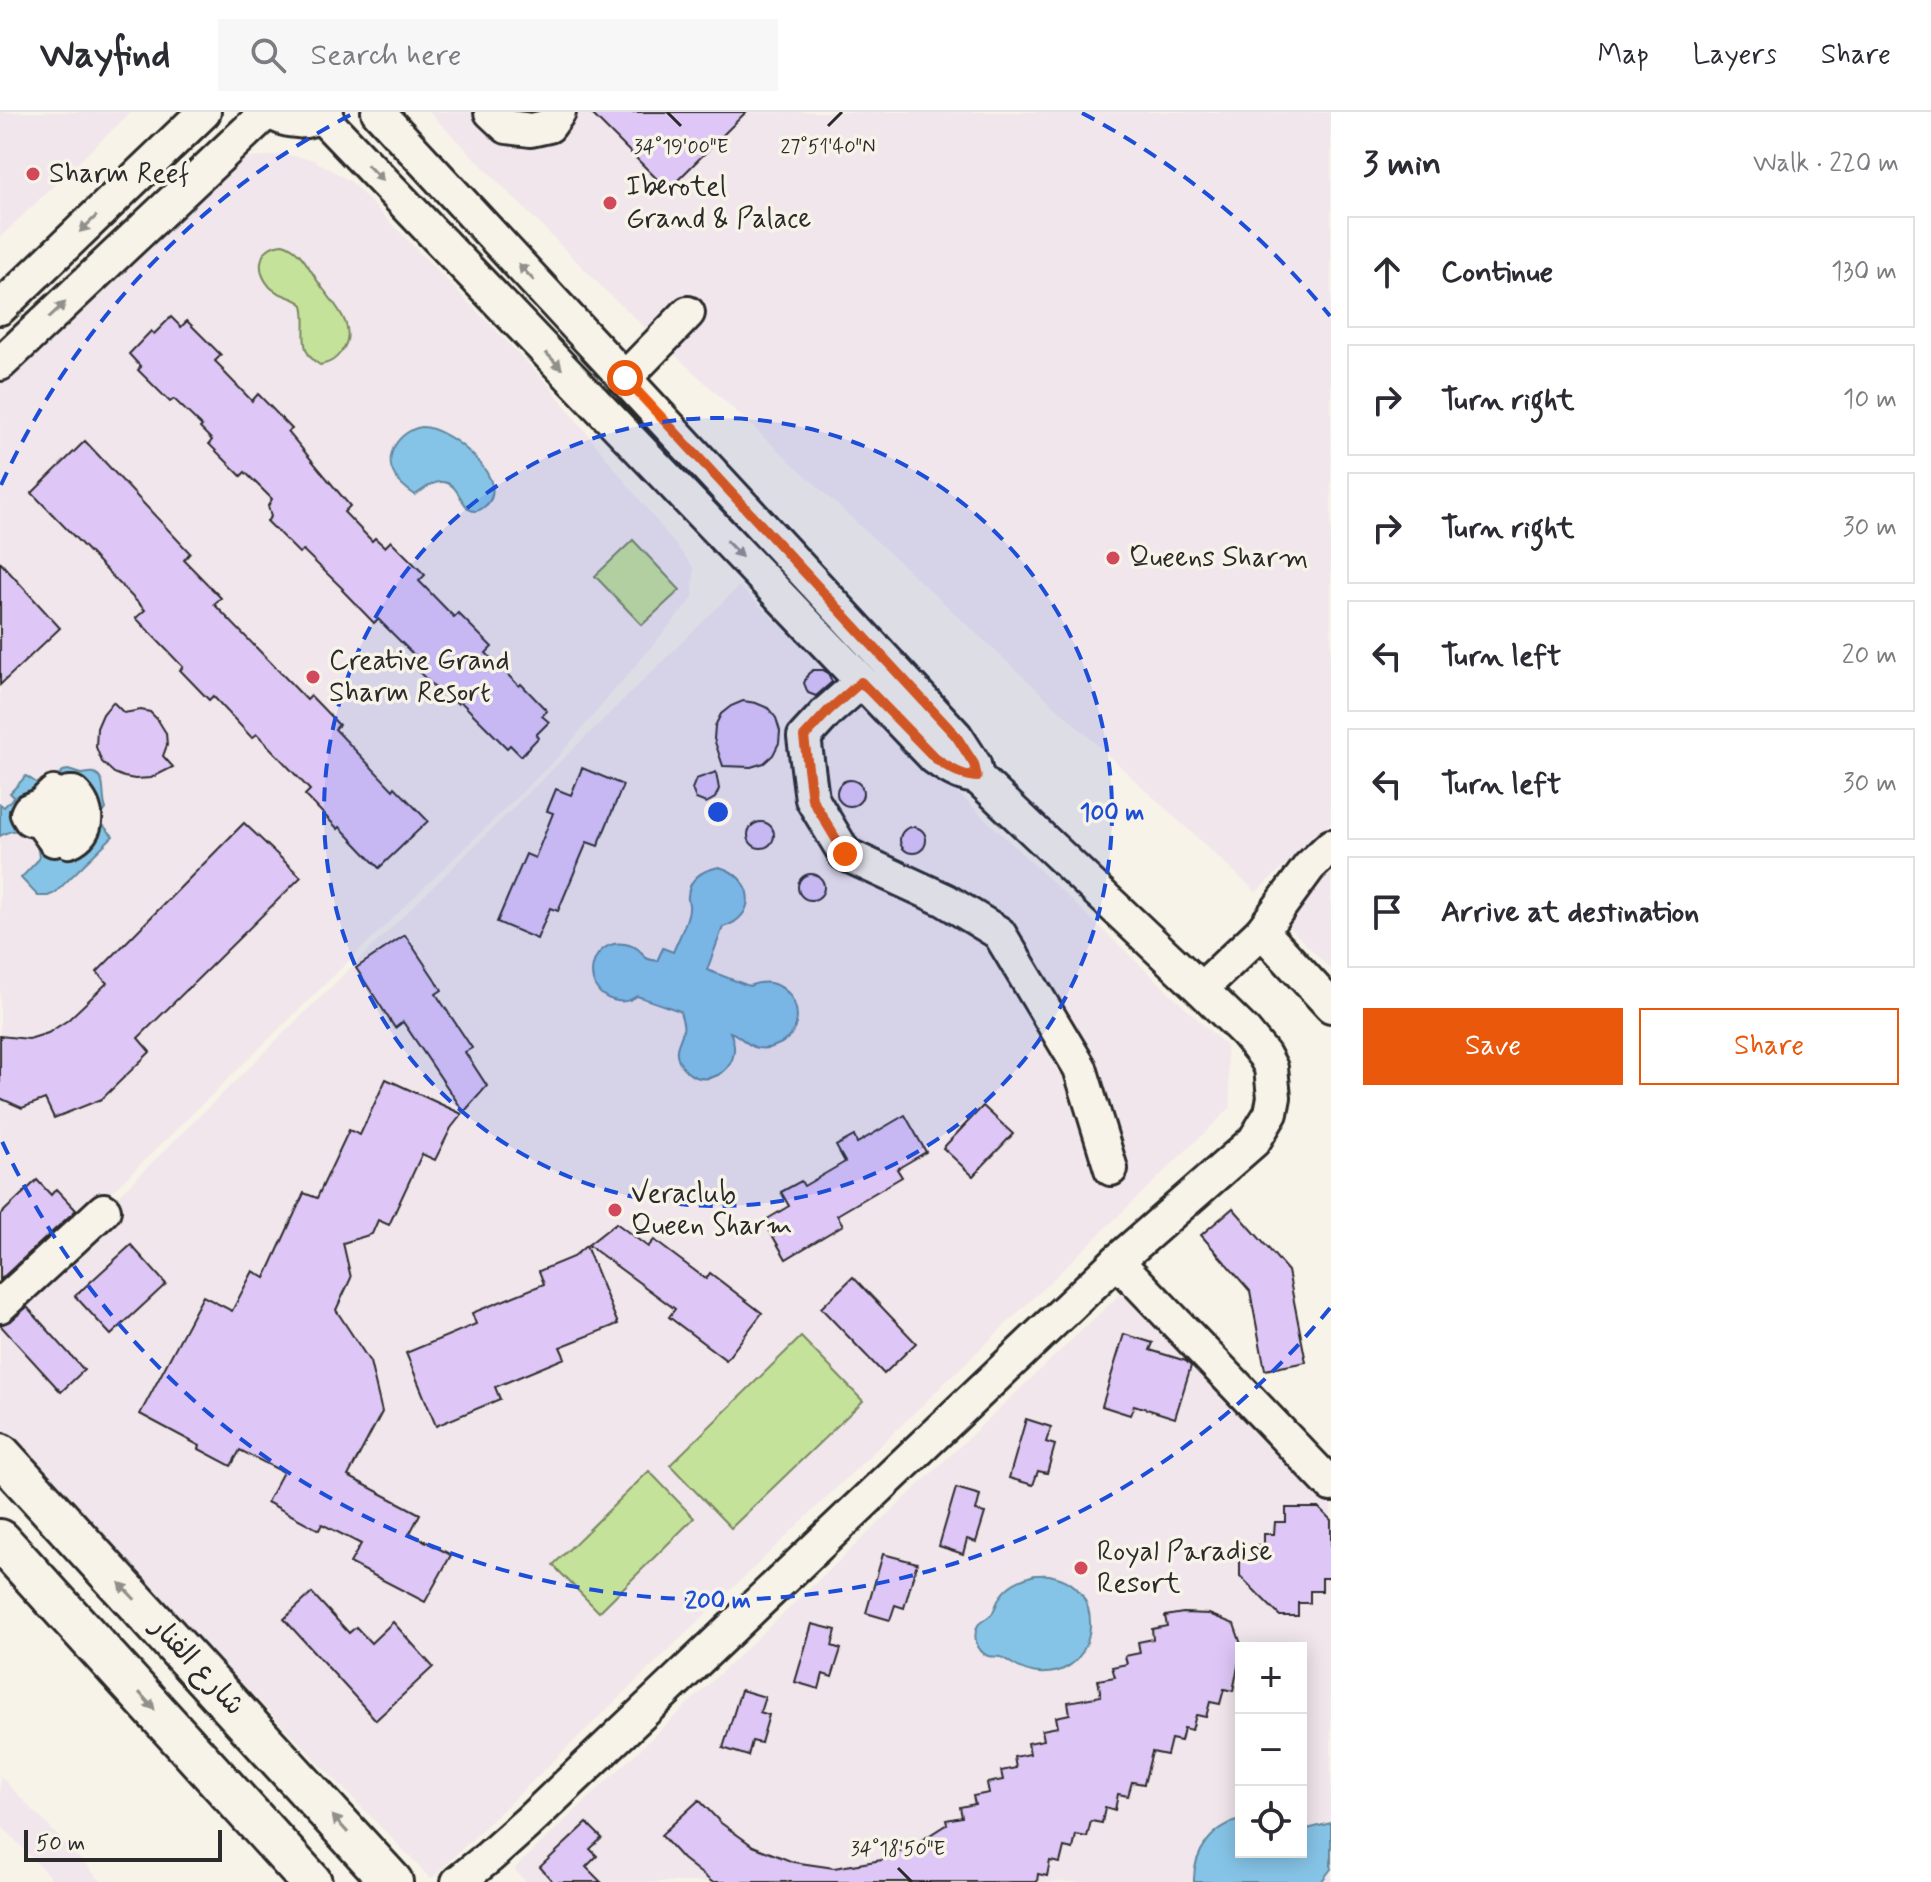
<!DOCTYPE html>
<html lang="en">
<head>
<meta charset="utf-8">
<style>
  body { margin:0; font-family:Mynerve,"Playpen Sans Arabic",sans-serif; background:#f7f7f7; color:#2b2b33 }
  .controls { position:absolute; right:24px; bottom:24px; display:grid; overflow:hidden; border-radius:0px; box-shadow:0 4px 20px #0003 }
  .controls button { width:72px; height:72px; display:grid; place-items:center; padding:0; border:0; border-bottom:2px solid #e1e1e2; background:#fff; color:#2b2b33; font:40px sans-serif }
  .scale { position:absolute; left:24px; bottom:20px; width:198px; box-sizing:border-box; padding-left:8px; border:4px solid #2b2b2b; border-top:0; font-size:22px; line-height:28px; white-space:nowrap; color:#2b2b2b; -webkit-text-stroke:6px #f7f3e8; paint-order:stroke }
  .stop { position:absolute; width:24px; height:24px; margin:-18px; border:6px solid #ea580c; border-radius:50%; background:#fff }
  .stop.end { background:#ea580c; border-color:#fff; box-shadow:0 2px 8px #0008 }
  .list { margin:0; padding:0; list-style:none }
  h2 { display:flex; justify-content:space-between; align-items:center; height:104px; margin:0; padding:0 32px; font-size:34px }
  h2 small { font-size:26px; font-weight:400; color:#7c7c81 }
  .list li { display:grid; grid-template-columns:52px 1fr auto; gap:24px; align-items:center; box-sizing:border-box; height:112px; margin:0 16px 16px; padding:0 16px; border:2px solid #e1e1e2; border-radius:0px }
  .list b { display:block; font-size:30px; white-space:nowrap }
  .list em { font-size:26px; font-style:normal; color:#7c7c81 }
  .actions { display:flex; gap:16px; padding:24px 32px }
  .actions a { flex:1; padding:18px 0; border:2px solid #ea580c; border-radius:0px; text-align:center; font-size:28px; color:#ea580c }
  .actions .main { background:#ea580c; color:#fff }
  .icon { flex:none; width:44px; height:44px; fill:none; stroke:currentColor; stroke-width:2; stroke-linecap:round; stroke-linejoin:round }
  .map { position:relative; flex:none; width:1331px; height:1770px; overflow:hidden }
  header { display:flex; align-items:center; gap:48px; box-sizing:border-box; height:112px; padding:0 40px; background:#fff; border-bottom:2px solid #e1e1e2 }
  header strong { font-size:38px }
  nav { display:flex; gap:44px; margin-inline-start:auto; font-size:28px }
  .search { width:560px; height:72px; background:#f7f7f7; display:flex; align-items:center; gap:20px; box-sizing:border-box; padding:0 28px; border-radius:0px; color:#7c7c81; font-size:30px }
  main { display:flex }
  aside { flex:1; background:#fff }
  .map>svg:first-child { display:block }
</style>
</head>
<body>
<header>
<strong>Wayfind</strong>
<div class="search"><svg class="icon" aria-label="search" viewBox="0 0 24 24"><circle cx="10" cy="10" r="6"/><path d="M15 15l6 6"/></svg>Search here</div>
<nav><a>Map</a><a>Layers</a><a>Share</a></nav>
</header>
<main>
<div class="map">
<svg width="1331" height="1770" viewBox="0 0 1331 1770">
  <rect width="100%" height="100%" fill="#f7f3e8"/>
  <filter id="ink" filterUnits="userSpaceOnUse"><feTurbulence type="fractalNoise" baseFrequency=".0125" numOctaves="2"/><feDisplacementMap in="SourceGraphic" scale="16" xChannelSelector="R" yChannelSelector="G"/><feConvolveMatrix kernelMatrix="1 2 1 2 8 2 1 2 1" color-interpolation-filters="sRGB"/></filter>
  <g filter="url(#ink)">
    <!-- built -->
    <g fill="#f0e6ec" fill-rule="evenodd">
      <polygon points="0,0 131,0 0,125"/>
      <polygon points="429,0 1331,0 1331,711 1256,780 608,181"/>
      <polygon points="283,42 314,48 351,70 547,271 694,456 693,486 558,645 0,1189 0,274 107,173 236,48"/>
      <polygon points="739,474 1226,934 1231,995 431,1767 0,1321 0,1200"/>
      <polygon points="1331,750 1331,858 1290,816 1295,783"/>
      <path d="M1136,1167L1331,1375V1770H526L514,1757ZM1241,1536H1301V1740H1241Z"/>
      <polygon points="0,1664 102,1770 55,1770 0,1712"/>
    </g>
    <!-- green -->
    <g fill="#c5e29a" stroke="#788662" stroke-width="2">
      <path d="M283,132C303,138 309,158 321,174C334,192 360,217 341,240C335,248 330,251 320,253C295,238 309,217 303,193C294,184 280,185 270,175C255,158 258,134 283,132Z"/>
      <polygon points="633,428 680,478 642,513 595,464"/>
      <polygon points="801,1225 863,1289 731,1416 670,1353"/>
      <polygon points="649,1359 694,1406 599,1500 553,1453"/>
    </g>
    <!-- water -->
    <g fill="#86c4e7" stroke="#62879c" stroke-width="2">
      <path d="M422,315C450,315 516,371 484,395C462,412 463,371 443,370C432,369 424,378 415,383C408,378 399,371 395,364C382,343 400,318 422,315Z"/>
      <path d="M68,658C72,659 77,661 81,662C84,662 91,660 94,661C107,665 101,685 106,697L98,708L113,724L55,781L48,784H38L21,766L39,747C38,723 23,711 0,724V692L4,695L14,685L10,681L26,664L40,673L52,669L63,659Z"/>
      <path d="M719,755C754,764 759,805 723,815L707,858L749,874C793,855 817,919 775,934C770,936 763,937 757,936C746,933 740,923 730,920C749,960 696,985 679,949C673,936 681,930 683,918C685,913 681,905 680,899L637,884C630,889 622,891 613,888C579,879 589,826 625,832C631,833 637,835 641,840C643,841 643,844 645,845C648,848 653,848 657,849L663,836L673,840C678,828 688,809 689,797C690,792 687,788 688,784C689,766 703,758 719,755Z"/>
      <path d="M1035,1463C1041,1463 1048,1462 1053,1464C1107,1475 1100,1560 1045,1561C1032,1562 1022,1558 1011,1551C1008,1549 1004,1546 1000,1545C996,1544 992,1545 988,1544C977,1539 972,1525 978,1513C982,1508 988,1507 992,1502C995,1497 997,1490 1000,1485C1008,1472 1021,1467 1035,1463Z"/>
      <path d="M1241,1708V1740H1301V1716L1307,1717L1331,1711V1757L1321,1770H1194C1193,1741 1212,1714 1241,1708Z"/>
    </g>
    <!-- building -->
    <g fill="#dec7f7" stroke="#2b2b2b" stroke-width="2">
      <polygon points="590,0 746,0 668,78"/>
      <polygon points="171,205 181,215 187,209 221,243 215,249 223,257 222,258 252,289 258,282 292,317 288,320 350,394 344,400 372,429 375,426 385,435 391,429 425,463 419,469 454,505 458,501 492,535 486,541 519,574 521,572 547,599 542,604 549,610 536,623 538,626 521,644 510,633 507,636 460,589 458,592 445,579 441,582 409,550 415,544 378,507 374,511 342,478 343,477 303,438 299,441 267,409 271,405 268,394 272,387 245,360 241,364 209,332 212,328 200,316 202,314 174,287 170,290 138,258 141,255 129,242 151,219 154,222"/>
      <polygon points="85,329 190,441 184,448 221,486 214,492 307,588 311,584 339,613 335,617 393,678 395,675 428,709 379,756 340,715 338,717 305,683 310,678 257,622 252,626 213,584 209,588 180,558 183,555 136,506 145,498 32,381"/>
      <polygon points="0,450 60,516 0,573"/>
      <polygon points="813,558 823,558 828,561 832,570 816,584 808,581 804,571 808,562"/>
      <polygon points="743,589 756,591 768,596 776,606 780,619 779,631 773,643 764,651 751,655 723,654 714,627 715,614 721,602 731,594"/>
      <polygon points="113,590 124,601 141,598 150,600 158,608 166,621 167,633 163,644 173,655 151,666 135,667 124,665 114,661 102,650 96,635 97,616 103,602"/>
      <polygon points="582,656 623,673 598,734 587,730 558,799 550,796 537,827 497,810 526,742 535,746 553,701 547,699 556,677 571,683"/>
      <polygon points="716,660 719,677 715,686 706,691 696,687 692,677 696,667"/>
      <circle cx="850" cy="681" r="13"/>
      <circle cx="761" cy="723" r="13"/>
      <polygon points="244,711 301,765 138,926 150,940 102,987 54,1006 45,987 22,996 0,986 0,924 29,927 48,921 68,908 107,871 97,860"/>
      <circle cx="913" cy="728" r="13"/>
      <circle cx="811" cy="775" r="13"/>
      <polygon points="405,823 442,878 436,882 472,936 465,940 487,974 464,1000 403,910 395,916 356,856"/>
      <polygon points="386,967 462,1002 451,1016 435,1048 422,1042 389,1113 378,1108 372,1122 343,1131 351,1166 336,1198 370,1250 382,1300 348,1364 420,1402 410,1421 451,1443 425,1490 350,1451 361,1432 322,1412 319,1418 267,1390 283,1360 240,1338 231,1354 199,1337 200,1334 140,1302 203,1184 232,1199 253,1159 265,1166 304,1081 317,1086 349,1018 360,1023"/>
      <polygon points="983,994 1013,1022 973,1064 943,1036"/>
      <polygon points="905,1003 926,1040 897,1057 902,1065 837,1103 843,1113 786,1147 764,1109 789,1094 781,1080 801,1069 804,1074 845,1050 836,1034 854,1024 857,1031"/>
      <polygon points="37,1068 51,1083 56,1077 76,1098 0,1168 0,1103"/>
      <polygon points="1233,1096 1288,1159 1306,1250 1265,1258 1250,1179 1201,1123"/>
      <polygon points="616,1111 648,1135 654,1128 706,1167 710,1161 762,1201 726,1248 669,1205 675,1197 588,1133"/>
      <polygon points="131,1133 166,1172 111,1223 75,1184"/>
      <polygon points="586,1134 618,1212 560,1235 565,1246 495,1275 500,1287 436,1314 406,1241 476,1212 472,1201 544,1172 539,1159 573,1145"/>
      <polygon points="853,1165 916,1231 884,1262 821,1196"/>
      <polygon points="27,1195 84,1258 61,1280 0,1213 12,1208"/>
      <polygon points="1124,1222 1153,1231 1150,1238 1186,1249 1191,1254 1175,1306 1134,1293 1130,1303 1102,1294"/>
      <polygon points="1026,1307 1051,1315 1046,1330 1055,1333 1047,1361 1038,1359 1033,1373 1009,1366"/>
      <polygon points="956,1376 980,1383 976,1399 985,1401 976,1430 967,1427 963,1442 939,1434"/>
      <polygon points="1286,1396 1319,1396 1331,1408 1331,1466 1322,1466 1322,1479 1310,1479 1310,1491 1298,1491 1298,1504 1280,1504 1240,1464 1240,1446 1251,1446 1251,1433 1264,1433 1264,1422 1274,1422 1275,1410 1286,1410"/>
      <polygon points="883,1442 917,1451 904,1496 895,1493 890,1508 866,1501"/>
      <polygon points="312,1481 349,1521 356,1515 371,1531 393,1510 433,1555 376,1608 284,1507"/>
      <polygon points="1183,1501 1209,1502 1234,1512 1242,1535 1233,1579 1224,1577 1220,1592 1210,1590 1206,1605 1196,1603 1192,1618 1184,1616 1181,1629 1171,1627 1167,1643 1152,1640 1144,1672 1132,1670 1128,1684 1118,1682 1115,1698 1105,1695 1102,1711 1091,1709 1087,1725 1076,1723 1073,1737 1064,1735 1060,1751 1050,1749 1047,1764 1038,1762 1037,1770 712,1770 683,1747 661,1723 699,1688 721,1711 753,1734 793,1750 834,1756 882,1748 914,1733 947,1712 946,1708 962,1705 960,1695 975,1692 973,1684 989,1681 987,1671 1003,1668 1001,1659 1016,1656 1014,1645 1030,1642 1028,1631 1044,1628 1042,1618 1058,1615 1056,1605 1070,1602 1068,1590 1101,1584 1098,1568 1115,1565 1112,1555 1127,1552 1125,1544 1140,1541 1138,1530 1153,1527 1152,1517 1167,1514 1165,1504"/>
      <polygon points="812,1512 836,1518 832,1534 841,1537 832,1565 823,1562 819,1577 795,1570"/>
      <polygon points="741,1578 765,1585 760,1600 769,1603 761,1631 752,1629 748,1644 723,1636"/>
      <polygon points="587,1711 602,1726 590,1737 597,1744 586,1755 601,1770 553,1770 540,1755"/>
    </g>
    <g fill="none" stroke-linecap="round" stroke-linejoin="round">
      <!-- minor casing -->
      <g stroke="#2b2b2b" stroke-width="38">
        <g id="minor">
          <path d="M270,0C288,12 309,13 327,0"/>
          <polyline points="491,0 507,15 531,18 549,14 559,0"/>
          <path d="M321,4L935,646C947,655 961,664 977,665L974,652L956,624L378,0"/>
          <polyline points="0,196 204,0"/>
          <polyline points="0,252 267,0"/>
          <polyline points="625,266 688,201"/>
          <polyline points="861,570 828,599 804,625 812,687 845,742 945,788 999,821 1080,956 1111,1057"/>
          <polygon points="54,681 61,684 60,721 59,726 54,728 41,710 30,707 27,702 29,698 41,693"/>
          <path d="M69,681H73C89,695 91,720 69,729L63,724L70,702V697L65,689Z"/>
          <polyline points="1331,734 1309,755 1262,819 1331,894"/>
          <polyline points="1201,877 1262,819"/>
          <polyline points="1117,1149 1331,1373"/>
          <polyline points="0,1194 104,1098"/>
          <polyline points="458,1770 489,1745 527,1711 1117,1149 1254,1029 1271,1001 1274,985 1271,956 1264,943 1245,920 1201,877 977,665"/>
        </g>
      </g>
      <!-- major casing -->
      <g stroke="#2b2b2b" stroke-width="46">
        <g id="major">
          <polyline points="0,1342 392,1770"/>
          <polyline points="0,1428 311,1770"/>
        </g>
      </g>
      <!-- minor -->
      <use href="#minor" stroke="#f7f3e8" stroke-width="32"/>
      <!-- major -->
      <use href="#major" stroke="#f7f3e8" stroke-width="40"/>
    </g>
    <!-- one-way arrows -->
    <defs><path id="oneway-solid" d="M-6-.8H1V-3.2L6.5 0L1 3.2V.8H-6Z" transform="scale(2)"/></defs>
    <g fill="#918f8a">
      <use href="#oneway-solid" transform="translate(375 61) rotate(46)"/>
      <use href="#oneway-solid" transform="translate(88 112) rotate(136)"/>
      <use href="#oneway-solid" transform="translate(526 160) rotate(-133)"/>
      <use href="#oneway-solid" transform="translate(57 198) rotate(-43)"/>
      <use href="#oneway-solid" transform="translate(554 249) rotate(46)"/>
      <use href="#oneway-solid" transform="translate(734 437) rotate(46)"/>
      <use href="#oneway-solid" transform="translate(127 1479) rotate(-133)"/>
      <use href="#oneway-solid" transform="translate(147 1589) rotate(48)"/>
      <use href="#oneway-solid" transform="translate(340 1712) rotate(-132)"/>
    </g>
  </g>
  <g fill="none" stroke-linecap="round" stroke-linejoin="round" filter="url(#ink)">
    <!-- route -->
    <path stroke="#ea580c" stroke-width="10" d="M625,266L956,624L974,652L977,665C961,664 947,655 935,646L861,570L828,599L804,625L812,687L845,742"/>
  </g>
  <!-- ticks -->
  <path fill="none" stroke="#2b2b2b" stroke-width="3" d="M667,0L681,14M828,14L842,0M898,1756L912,1770"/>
  <!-- distance rings -->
  <circle cx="718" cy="700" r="394" fill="#1d4ed8" fill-opacity=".12"/>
  <g fill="none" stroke="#1d4ed8" stroke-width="4" stroke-dasharray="14 10">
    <circle cx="718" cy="700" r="394"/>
    <path d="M1330 1196A788 788 0 0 1 1 1027M1 373A788 788 0 0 1 354 1M1082 1A788 788 0 0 1 1330 204"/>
  </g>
  <!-- markers -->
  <g fill="#d1495b" stroke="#f7f3e8" stroke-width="3">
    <circle cx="33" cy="62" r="8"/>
    <circle cx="610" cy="91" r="8"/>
    <circle cx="1113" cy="446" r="8"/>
    <circle cx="313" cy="565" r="8"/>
    <circle cx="615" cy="1098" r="8"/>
    <circle cx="1081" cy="1456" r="8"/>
  </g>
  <g text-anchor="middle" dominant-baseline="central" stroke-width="7" stroke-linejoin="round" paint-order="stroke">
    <!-- poi labels -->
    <g font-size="28" fill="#2b2b2b" stroke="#f7f3e8" text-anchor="start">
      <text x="49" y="62">Sharm Reef</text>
      <text x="626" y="75">Iberotel<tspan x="626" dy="32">Grand &amp; Palace</tspan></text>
      <text x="1129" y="446">Queens Sharm</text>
      <text x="329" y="549">Creative Grand<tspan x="329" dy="32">Sharm Resort</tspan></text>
      <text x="631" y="1082">Veraclub<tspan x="631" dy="32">Queen Sharm</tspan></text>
      <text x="1097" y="1440">Royal Paradise<tspan x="1097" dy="32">Resort</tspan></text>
    </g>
    <!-- street labels -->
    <g font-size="28" fill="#2b2b2b" stroke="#f7f3e8">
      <text transform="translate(197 1555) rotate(47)">شارع الفنار</text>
    </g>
  </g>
  <g font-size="20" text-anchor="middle" fill="#2b2b2b" stroke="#f7f3e8" stroke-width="7" stroke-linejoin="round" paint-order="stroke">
    <text x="681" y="41">34°19'00"E</text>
    <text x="828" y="41">27°51'40"N</text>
    <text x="898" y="1743">34°18'50"E</text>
  </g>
  <circle cx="718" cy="700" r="12" fill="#1d4ed8" stroke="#f7f3e8" stroke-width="4"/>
  <g font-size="24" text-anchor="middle" font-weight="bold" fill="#1d4ed8" stroke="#f7f3e8" stroke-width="7" stroke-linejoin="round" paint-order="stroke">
    <text x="1112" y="708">100 m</text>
    <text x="718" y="1496">200 m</text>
  </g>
</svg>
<div class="controls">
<button>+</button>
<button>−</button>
<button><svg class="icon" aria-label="locate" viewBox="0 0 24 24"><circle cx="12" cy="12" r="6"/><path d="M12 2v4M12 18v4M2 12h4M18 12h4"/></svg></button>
</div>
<div class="scale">50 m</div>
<div class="stop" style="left:625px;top:266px"></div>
<div class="stop end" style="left:845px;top:742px"></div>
</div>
<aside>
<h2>3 min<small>Walk · 220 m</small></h2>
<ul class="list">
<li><svg class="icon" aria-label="ahead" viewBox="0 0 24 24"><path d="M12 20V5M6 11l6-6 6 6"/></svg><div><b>Continue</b></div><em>130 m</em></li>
<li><svg class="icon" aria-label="right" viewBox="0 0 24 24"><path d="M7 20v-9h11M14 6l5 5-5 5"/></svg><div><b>Turn right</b></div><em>10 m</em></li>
<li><svg class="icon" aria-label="right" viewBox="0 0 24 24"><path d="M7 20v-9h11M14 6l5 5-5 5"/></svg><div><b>Turn right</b></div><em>30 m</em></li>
<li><svg class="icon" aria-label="left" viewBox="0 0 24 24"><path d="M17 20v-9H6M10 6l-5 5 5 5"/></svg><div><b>Turn left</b></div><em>20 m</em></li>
<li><svg class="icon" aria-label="left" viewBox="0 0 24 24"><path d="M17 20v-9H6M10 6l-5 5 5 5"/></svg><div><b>Turn left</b></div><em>30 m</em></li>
<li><svg class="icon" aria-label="arrive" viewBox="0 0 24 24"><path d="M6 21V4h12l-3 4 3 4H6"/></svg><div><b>Arrive at destination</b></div></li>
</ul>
<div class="actions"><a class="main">Save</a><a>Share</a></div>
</aside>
</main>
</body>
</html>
